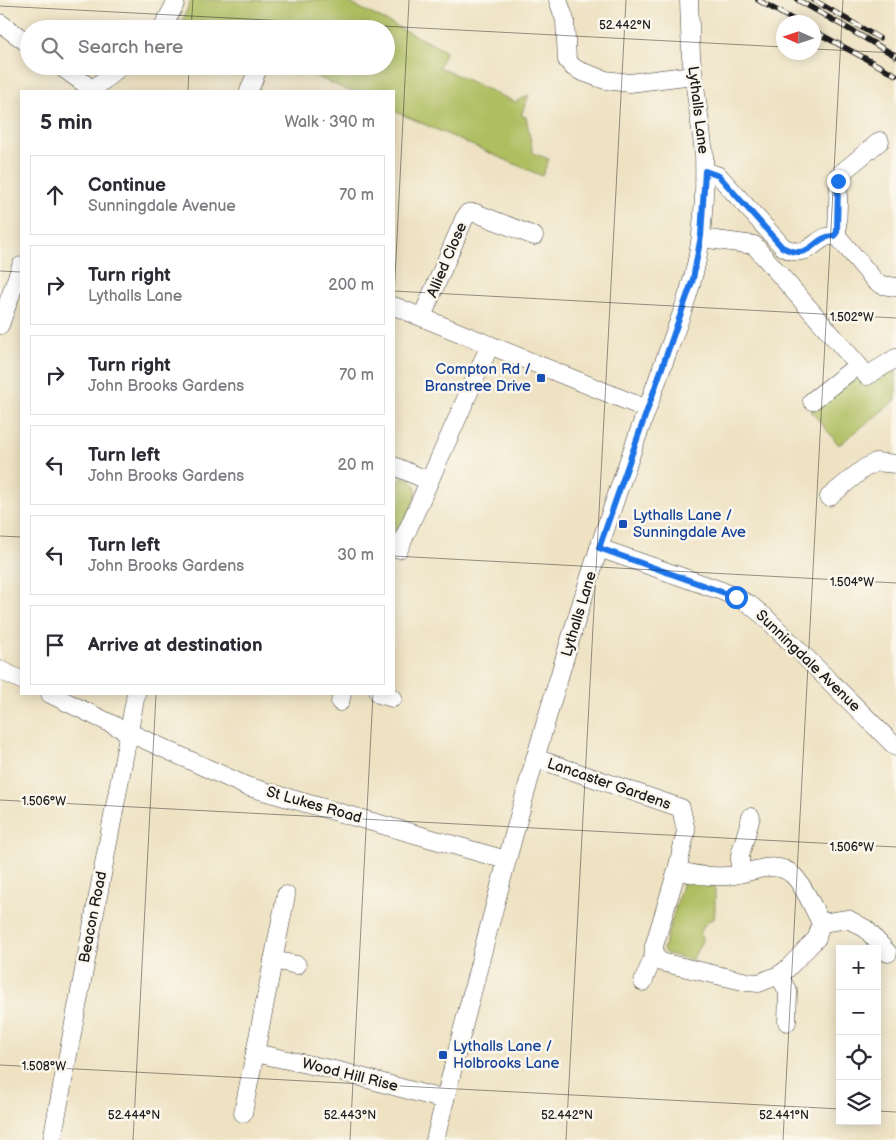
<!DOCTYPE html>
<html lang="en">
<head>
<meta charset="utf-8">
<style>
  body { margin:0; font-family:"Balsamiq Sans",sans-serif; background:#f2f2f3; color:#2b2b33 }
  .controls { position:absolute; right:15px; bottom:15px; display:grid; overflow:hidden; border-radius:0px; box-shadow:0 2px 12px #0003 }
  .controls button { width:45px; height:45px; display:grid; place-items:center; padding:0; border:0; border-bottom:1px solid #e1e1e2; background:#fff; color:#2b2b33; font:25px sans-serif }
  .compass { position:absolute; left:776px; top:15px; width:45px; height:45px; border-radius:50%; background:#fff; box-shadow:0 2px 12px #0003; rotate:273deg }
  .stop { position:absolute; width:15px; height:15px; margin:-11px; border:4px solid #1a73e8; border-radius:50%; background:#fff }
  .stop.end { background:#1a73e8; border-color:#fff; box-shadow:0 1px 5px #0008 }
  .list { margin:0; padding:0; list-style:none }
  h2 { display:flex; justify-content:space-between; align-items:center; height:65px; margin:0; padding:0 20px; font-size:21px }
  h2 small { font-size:16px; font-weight:400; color:#7c7c81 }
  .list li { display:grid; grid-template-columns:32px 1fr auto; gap:15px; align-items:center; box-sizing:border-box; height:80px; margin:0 10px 10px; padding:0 10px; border:1px solid #e1e1e2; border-radius:0px }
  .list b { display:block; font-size:19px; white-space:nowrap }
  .list p { margin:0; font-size:16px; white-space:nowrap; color:#7c7c81 }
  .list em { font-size:16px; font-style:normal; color:#7c7c81 }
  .icon { flex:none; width:28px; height:28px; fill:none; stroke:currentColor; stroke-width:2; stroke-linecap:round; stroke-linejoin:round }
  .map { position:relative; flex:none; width:896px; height:1140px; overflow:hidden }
  .search { position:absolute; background:#fff; box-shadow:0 2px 12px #0003; left:20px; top:20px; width:375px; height:55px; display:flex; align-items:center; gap:12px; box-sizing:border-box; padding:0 18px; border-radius:28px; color:#7c7c81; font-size:19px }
  .panel { position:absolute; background:#fff; box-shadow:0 2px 12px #0003; left:20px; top:90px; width:375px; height:605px; border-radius:0px }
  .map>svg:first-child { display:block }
</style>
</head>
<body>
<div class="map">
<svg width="896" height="1140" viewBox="0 0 896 1140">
  <rect width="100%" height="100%" fill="#fbf7ec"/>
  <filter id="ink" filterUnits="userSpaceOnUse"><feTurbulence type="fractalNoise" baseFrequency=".02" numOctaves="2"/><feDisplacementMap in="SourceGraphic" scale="10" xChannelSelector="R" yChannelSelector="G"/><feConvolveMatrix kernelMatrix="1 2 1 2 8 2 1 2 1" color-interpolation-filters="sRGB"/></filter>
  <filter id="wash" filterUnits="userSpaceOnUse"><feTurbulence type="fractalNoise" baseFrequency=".0096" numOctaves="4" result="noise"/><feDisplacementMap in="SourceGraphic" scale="20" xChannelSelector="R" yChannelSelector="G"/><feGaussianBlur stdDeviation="1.12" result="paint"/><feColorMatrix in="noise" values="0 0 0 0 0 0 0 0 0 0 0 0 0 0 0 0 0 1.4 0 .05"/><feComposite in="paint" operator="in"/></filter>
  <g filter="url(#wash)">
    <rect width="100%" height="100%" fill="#eee2c3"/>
    <!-- green -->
    <g fill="#afbe61" stroke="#666d3e">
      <polygon points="191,0 344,0 446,51 439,67 515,102 529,95 521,115 526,117 533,153 549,159 542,176 394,111 394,91 349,91 292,66 386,66 386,29 179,29"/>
      <polygon points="896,350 896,400 839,445 811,411 868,367"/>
      <polygon points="402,476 412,480 416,488 416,495 404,525 395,531 394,493"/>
      <polygon points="690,879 715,886 715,911 714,919 708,921 701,930 702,941 692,960 667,954 663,950 683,882"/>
    </g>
  </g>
  <g filter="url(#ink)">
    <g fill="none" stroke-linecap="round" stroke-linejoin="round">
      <!-- minor casing -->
      <g stroke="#3c3a35" stroke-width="19">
        <g id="minor">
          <polyline points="558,0 565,20 567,60 573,67 580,71 605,80 630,83 693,75"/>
          <polyline points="0,23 29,44"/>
          <polyline points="162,29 174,6 176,0"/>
          <polyline points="60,66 92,89"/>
          <polyline points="91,91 121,66"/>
          <polyline points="249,91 259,66"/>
          <path d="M705,171L719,176L783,247C813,263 816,230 838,237L875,281L882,285L896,287"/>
          <polyline points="834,236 837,232 839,175 880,141"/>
          <polyline points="701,238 754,245 858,365 812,401"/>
          <polyline points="394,306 647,409"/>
          <polyline points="422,317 464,219 468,213 476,213 534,236"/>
          <polyline points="0,325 21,266"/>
          <polyline points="858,365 867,376 896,358"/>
          <polyline points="394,466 429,481"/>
          <polyline points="829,497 863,469 876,462 896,464"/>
          <polyline points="394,547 399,549 490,345"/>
          <polyline points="599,548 722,591 749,604 765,617 896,747"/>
          <polyline points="0,670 21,680"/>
          <polyline points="50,694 128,732 246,786 506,860"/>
          <polyline points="379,694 393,698"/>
          <polyline points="340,702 342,694"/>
          <path d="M535,758L681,808L686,831L677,870L654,946V955L661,962L747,982L759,983L779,975L786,970L817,938L821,923C813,908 806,889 794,876C775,857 748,875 727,876C710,877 693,875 677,870"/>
          <polyline points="740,873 740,855 751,817"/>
          <polyline points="286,895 255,1053 339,1071 445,1100"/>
          <polyline points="821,923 848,919 866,929 888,953"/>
          <polyline points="273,960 297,965"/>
          <polyline points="779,975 788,992 787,1022"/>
          <polyline points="643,982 654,955"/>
          <polyline points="243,1113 255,1053"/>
          <polyline points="52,1140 136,694"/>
          <path d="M435,1140C484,941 536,743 599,548C618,490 639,431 660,373C673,336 689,299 697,260C704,225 705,189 704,153L691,56L689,0"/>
        </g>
      </g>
      <!-- minor -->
      <use href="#minor" stroke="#fff" stroke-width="18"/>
      <!-- rail casing -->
      <g stroke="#1c1c1c" stroke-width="5.5">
        <g id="rail">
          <polyline points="758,0 797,22"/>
          <polyline points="798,0 896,56"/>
          <polyline points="814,0 879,38"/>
          <polyline points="814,31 896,75"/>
        </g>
      </g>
      <!-- rail -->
      <use href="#rail" stroke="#fbf7ec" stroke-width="4" stroke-dasharray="11" stroke-linecap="butt"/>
    </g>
  </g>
  <g fill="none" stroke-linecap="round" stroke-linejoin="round" filter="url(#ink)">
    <!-- route -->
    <path stroke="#1a73e8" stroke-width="6" d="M736,597L599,548L693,279L701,236L705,171L719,176L782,247C812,263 813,235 834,236L837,232L838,181"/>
  </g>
  <!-- ticks -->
  <path fill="none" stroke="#1c1c1c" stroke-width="1" stroke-opacity="0.45" d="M0,6L784,47M191,29L193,0M814,49L896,53M188,91L189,66M0,271L21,272M394,291L896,318M394,298L409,0M0,536L21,537M394,556L896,583M0,800L896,847M0,1065L840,1109M877,1111L896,1112M133,1140L156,694M350,1140L373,694M566,1140L626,0M783,1140L843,0"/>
  <!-- markers -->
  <g fill="#1a4fb4" stroke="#fbf7ec" stroke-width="2">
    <rect x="536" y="373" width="10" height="10" rx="2.5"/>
    <rect x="618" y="519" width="10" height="10" rx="2.5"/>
    <rect x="438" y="1050" width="10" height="10" rx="2.5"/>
  </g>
  <g text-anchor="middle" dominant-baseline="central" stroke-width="5" stroke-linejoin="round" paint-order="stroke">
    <!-- street labels -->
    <g font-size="15" fill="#1c1c1c" stroke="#fbf7ec">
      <text transform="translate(698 110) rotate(83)">Lythalls Lane</text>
      <text transform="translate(447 260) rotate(-67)">Allied Close</text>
      <text transform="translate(579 614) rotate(-73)">Lythalls Lane</text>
      <text transform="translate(808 661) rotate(44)">Sunningdale Avenue</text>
      <text transform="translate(609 784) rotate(19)">Lancaster Gardens</text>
      <text transform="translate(314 805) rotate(16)">St Lukes Road</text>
      <text transform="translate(93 917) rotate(-79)">Beacon Road</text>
      <text transform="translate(350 1075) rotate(14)">Wood Hill Rise</text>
    </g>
    <!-- transit labels -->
    <g font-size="15" fill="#164399" stroke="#fbf7ec" text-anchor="start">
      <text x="531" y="369" text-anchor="end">Compton Rd /<tspan x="531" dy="17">Branstree Drive</tspan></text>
      <text x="633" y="515">Lythalls Lane /<tspan x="633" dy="17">Sunningdale Ave</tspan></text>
      <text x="453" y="1046">Lythalls Lane /<tspan x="453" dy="17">Holbrooks Lane</tspan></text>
    </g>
  </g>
  <g font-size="12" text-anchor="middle" fill="#1c1c1c" stroke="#fbf7ec" stroke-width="5" stroke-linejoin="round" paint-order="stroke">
    <text x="625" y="29">52.442°N</text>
    <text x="852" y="321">1.502°W</text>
    <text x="852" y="586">1.504°W</text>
    <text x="44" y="805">1.506°W</text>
    <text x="852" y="851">1.506°W</text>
    <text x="44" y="1070">1.508°W</text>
    <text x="134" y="1119">52.444°N</text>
    <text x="350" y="1119">52.443°N</text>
    <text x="567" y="1119">52.442°N</text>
    <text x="784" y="1119">52.441°N</text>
  </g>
</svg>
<div class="controls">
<button>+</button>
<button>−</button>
<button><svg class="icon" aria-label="locate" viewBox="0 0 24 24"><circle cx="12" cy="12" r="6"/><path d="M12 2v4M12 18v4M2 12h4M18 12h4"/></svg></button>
<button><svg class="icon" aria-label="layers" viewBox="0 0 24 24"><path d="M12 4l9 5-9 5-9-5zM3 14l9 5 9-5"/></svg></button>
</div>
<svg class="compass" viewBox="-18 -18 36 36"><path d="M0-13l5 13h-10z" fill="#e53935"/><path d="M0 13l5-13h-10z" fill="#7c7c81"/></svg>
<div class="stop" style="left:736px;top:597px"></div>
<div class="stop end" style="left:838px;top:181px"></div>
<div class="search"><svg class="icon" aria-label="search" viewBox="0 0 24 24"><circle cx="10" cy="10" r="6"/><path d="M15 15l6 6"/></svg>Search here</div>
<section class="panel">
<h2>5 min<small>Walk · 390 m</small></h2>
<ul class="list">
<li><svg class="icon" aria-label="ahead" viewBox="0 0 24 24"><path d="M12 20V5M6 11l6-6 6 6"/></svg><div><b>Continue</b><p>Sunningdale Avenue</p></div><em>70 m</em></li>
<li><svg class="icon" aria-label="right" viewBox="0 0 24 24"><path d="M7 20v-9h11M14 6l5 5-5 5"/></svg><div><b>Turn right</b><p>Lythalls Lane</p></div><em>200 m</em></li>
<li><svg class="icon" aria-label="right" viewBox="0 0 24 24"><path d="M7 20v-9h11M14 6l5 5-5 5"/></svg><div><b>Turn right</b><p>John Brooks Gardens</p></div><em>70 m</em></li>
<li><svg class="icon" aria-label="left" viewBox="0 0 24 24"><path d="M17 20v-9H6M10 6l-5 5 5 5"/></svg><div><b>Turn left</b><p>John Brooks Gardens</p></div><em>20 m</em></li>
<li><svg class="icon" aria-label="left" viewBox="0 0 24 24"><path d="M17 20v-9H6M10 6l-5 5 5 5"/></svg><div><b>Turn left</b><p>John Brooks Gardens</p></div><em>30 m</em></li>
<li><svg class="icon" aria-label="arrive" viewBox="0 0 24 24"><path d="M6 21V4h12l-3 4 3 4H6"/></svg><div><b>Arrive at destination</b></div></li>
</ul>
</section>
</div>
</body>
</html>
